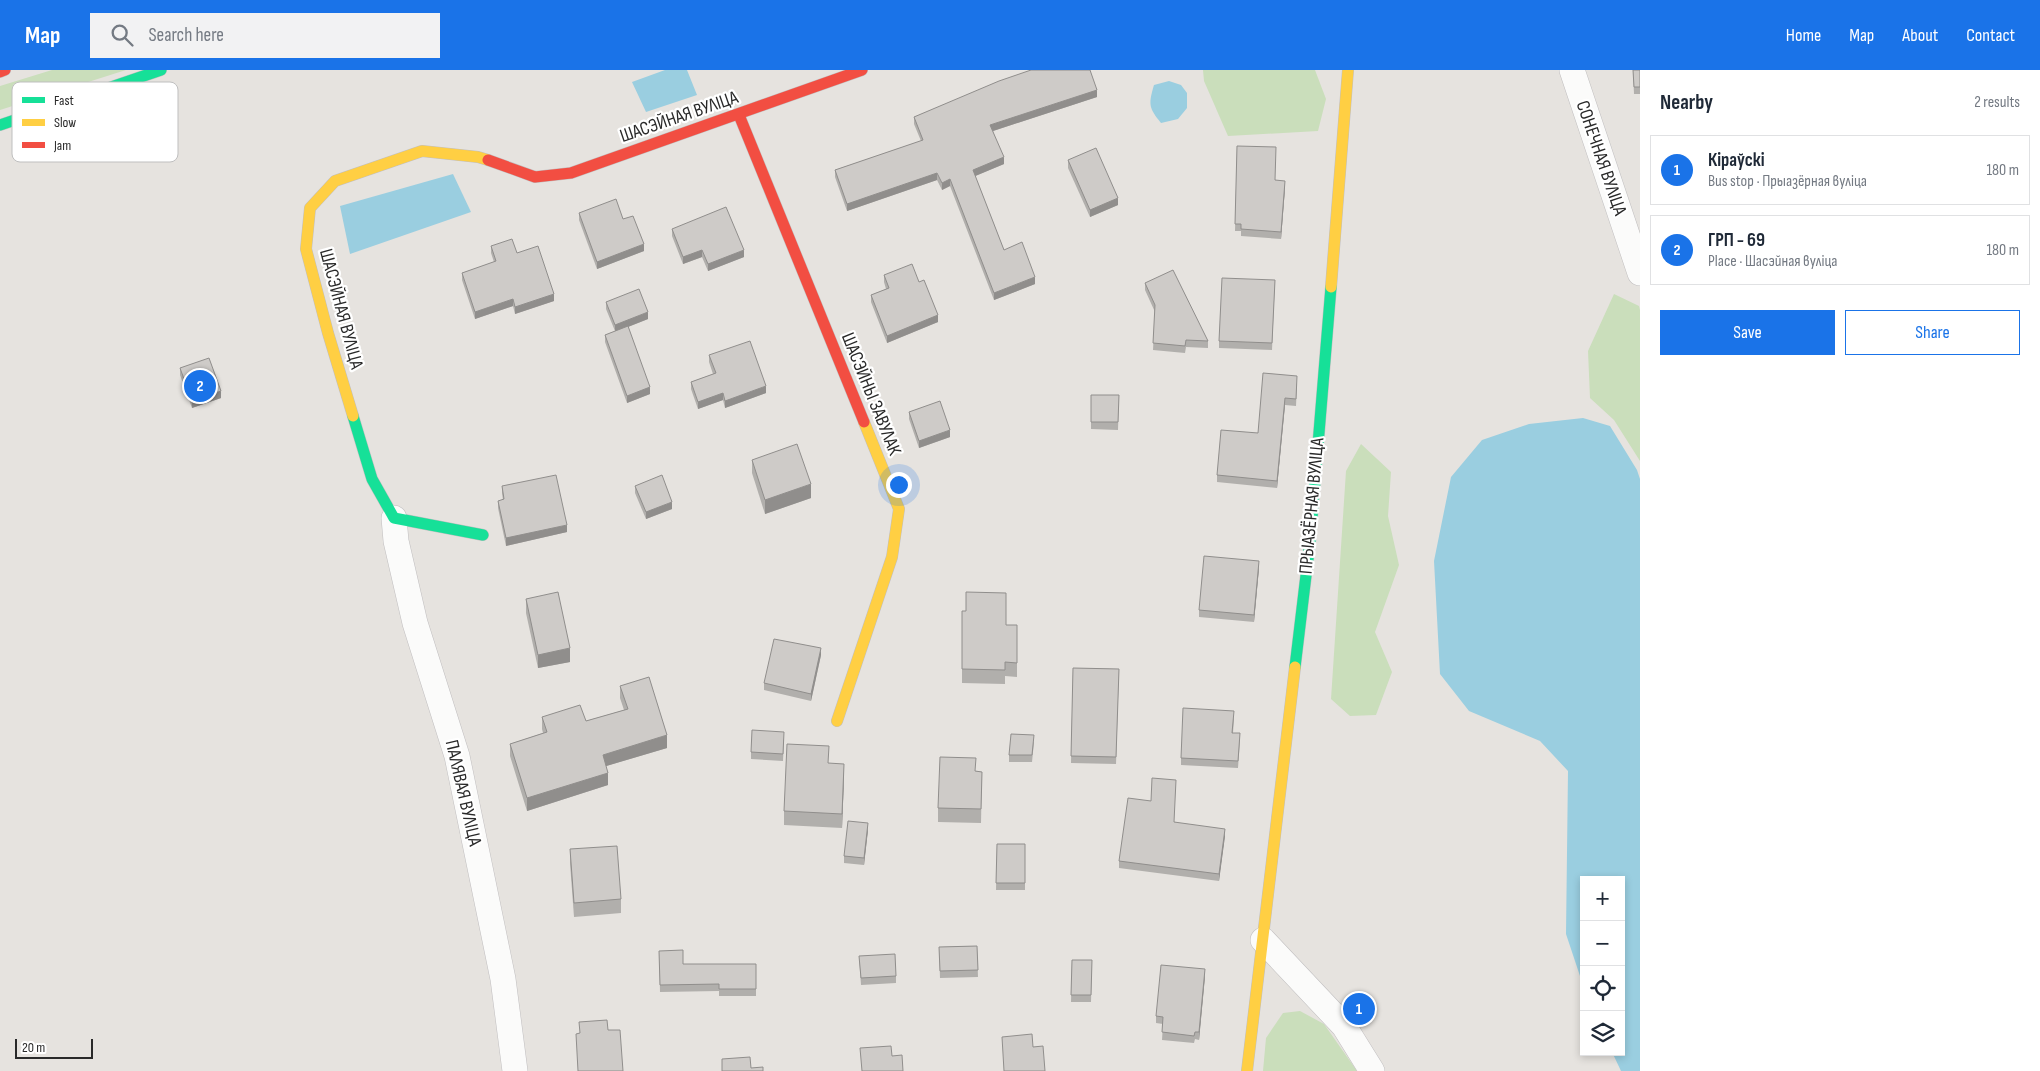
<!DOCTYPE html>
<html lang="en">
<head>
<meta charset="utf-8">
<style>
  body { margin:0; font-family:"Sofia Sans Condensed",sans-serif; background:#f2f2f3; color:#1f2937 }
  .controls { position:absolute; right:15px; bottom:15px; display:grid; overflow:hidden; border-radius:0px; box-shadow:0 2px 8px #0003 }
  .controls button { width:45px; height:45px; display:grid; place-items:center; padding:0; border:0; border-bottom:1px solid #e0e1e3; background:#fff; color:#1f2937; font:25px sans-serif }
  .scale { position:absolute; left:15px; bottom:12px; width:78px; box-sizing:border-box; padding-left:5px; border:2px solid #292929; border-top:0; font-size:14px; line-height:18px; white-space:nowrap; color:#292929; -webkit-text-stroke:4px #fff; paint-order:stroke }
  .you { position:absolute; left:898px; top:414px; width:18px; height:18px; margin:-12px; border:4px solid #fff; border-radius:50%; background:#1a73e8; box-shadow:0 0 0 8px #1a73e833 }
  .badge { display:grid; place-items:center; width:32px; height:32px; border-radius:50%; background:#1a73e8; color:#fff; font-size:16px; font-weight:700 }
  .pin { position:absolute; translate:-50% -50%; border:2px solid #fff; box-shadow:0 1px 5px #0006 }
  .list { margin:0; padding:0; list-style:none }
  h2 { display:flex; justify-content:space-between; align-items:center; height:65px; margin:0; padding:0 20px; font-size:21px }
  h2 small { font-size:16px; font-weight:400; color:#747a83 }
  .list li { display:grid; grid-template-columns:32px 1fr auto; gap:15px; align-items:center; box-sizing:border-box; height:70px; margin:0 10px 10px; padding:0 10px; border:1px solid #e0e1e3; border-radius:0px }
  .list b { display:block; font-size:19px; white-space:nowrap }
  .list p { margin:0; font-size:16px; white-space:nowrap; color:#747a83 }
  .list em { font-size:16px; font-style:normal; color:#747a83 }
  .actions { display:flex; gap:10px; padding:15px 20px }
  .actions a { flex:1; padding:11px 0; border:1px solid #1a73e8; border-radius:0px; text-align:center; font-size:18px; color:#1a73e8 }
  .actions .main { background:#1a73e8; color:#fff }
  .icon { flex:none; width:28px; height:28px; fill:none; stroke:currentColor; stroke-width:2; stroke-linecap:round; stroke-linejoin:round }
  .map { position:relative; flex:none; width:1640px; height:1001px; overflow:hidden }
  header { display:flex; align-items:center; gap:30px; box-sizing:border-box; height:70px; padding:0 25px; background:#1a73e8; color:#fff }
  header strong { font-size:24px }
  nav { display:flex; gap:28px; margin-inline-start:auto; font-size:18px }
  .search { width:350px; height:45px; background:#f2f2f3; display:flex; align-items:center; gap:12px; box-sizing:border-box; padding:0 18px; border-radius:0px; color:#747a83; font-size:19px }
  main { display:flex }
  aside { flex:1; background:#fff }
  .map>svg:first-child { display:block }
</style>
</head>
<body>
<header>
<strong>Map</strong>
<div class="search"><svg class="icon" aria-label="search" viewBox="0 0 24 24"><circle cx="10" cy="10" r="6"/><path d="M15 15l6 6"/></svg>Search here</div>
<nav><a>Home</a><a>Map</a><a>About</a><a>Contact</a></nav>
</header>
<main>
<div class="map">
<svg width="1640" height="1001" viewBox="0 0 1640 1001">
  <rect width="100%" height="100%" fill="#e6e3df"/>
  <!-- green -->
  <g fill="#cadebb">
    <polygon points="52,0 126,0 0,40 0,16"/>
    <polygon points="1203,0 1315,0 1326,29 1318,61 1228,66 1204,11"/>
    <polygon points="1614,224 1639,236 1640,240 1640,391 1614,350 1590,328 1588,281"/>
    <polygon points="1361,374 1391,402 1388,446 1399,495 1375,562 1392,602 1376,645 1350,646 1331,629 1346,401"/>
    <polygon points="1300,941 1324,954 1357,1001 1263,1001 1266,968 1283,943"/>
  </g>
  <!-- water -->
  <g fill="#9acee0">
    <polygon points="665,0 687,0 697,25 646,42 632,12"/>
    <path d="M1169,11L1181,15L1187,23V38L1178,49L1161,53C1149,38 1148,35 1154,15Z"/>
    <polygon points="453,104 471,142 350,184 340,136"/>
    <polygon points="1583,348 1610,356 1637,400 1640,409 1640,1001 1621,1001 1612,982 1621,982 1621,810 1584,810 1584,918 1566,864 1568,701 1540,671 1469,641 1440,604 1434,491 1451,407 1482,370 1529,354"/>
  </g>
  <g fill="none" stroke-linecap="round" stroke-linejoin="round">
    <!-- street casing -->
    <g stroke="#c1bfc0" stroke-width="26">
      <g id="street">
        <polyline points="1572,0 1640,203"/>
        <polyline points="394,448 396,471 415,553 457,686 503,909 515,1001"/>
        <polyline points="1263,870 1344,956 1372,1001"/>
      </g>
    </g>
    <!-- fast casing -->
    <g stroke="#c1bfc0" stroke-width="12">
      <g id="fast">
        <polyline points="0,55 161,0"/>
        <polyline points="353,346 372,409 394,448 483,465"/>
        <polyline points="1295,597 1310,472 1331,217"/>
      </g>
    </g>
    <!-- slow casing -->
    <g stroke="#c1bfc0" stroke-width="12">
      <g id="slow">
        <polyline points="1331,217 1348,0"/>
        <polyline points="353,346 328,263 306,179 310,138 335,111 422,81 478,87 488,90"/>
        <polyline points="837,651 892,487 899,439 864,352"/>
        <polyline points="1247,1001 1295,597"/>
      </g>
    </g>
    <!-- jam casing -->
    <g stroke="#c1bfc0" stroke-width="12">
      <g id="jam">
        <polyline points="0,2 5,0"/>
        <polyline points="739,45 864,352"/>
        <polyline points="488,90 535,107 571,103 862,0"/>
      </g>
    </g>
    <!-- street -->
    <use href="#street" stroke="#fbfbfa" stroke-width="25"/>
    <!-- fast -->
    <use href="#fast" stroke="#16e098" stroke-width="11"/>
    <!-- slow -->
    <use href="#slow" stroke="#ffcf43" stroke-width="11"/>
    <!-- jam -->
    <use href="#jam" stroke="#f24e42" stroke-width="11"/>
  </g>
  <!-- wall -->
  <g fill="#b1afac">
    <polygon points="1029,0 1090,0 1097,27 993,61 1004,94 975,106 1004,180 1035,214 994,230 950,116 942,120 937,110 847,141 835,107 835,100 921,71 914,54 914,47 1029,1"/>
    <polygon points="1633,0 1640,0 1640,24 1634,24"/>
    <polygon points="1237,76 1275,110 1285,118 1281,169 1241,166 1241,161 1235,161"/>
    <polygon points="1068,90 1118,135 1090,147 1068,98"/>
    <polygon points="579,143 644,181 597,199 579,150"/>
    <polygon points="672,159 744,187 708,201 702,187 683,194 672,166"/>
    <polygon points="491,176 517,183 554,231 515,244 513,236 475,249 462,210 462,203 494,192 491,183"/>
    <polygon points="884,205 919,212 938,252 887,273 871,232 871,225 886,219 884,212"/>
    <polygon points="1275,210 1272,280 1219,278 1219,271"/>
    <polygon points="1145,213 1208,271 1208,278 1186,277 1185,283 1153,280 1155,242 1145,220"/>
    <polygon points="606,232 648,249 628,257 650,324 627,333 605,272 605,265 615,261 606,239"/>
    <polygon points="709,285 766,323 725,338 723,330 698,339 691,319 691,312 713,304 709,292"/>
    <polygon points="180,298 221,328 192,338 180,305"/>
    <polygon points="1297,313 1296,336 1285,335 1277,418 1217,412 1217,405 1258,363"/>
    <polygon points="1091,325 1119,325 1118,360 1091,359"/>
    <polygon points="909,342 950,367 919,378 909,349"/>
    <polygon points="752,390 811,428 765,444 752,403"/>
    <polygon points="502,416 567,462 506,476 498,438 498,431 503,430 502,423"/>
    <polygon points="635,416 672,439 646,449 635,423"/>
    <polygon points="1259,498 1254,552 1199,547 1199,540"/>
    <polygon points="526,529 570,592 538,598 526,543"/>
    <polygon points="962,541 1006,555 1017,555 1017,607 1005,606 1005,614 962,613"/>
    <polygon points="821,585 811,631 764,620 764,613"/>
    <polygon points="1073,598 1119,599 1116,694 1071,693"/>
    <polygon points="620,616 667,678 606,696 608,715 527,741 510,686 510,674 543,663 542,659 542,647 586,651 624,640 620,628"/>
    <polygon points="1234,648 1233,663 1240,670 1238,698 1181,695 1181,688"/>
    <polygon points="784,669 783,691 751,689 751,682"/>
    <polygon points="1034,672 1032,692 1009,692 1009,685"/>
    <polygon points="828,693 844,708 842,758 784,755 784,741"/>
    <polygon points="976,701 982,702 981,753 938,752 938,738"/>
    <polygon points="1174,752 1225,766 1219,811 1119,798 1119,791"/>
    <polygon points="868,760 864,795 844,793 844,786"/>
    <polygon points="997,774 1025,774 1025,820 996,820"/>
    <polygon points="570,779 621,829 621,843 574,847 570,793"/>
    <polygon points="977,876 978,907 940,908 939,877"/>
    <polygon points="659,881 683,894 756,894 756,926 719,926 719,921 660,922"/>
    <polygon points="859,886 896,906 896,913 861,915"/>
    <polygon points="1072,890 1092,890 1091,932 1071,932"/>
    <polygon points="1205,906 1199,970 1195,969 1194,973 1162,970 1163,954 1156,953 1156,946"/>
  </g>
  <!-- shaded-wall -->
  <g fill="#908e8c">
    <polygon points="1097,20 1097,27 990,62 990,55"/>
    <polygon points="1004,87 1004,94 973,107 973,100"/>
    <polygon points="937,103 937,110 847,141 847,134"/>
    <polygon points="950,109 950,116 942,120 942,113"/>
    <polygon points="1285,111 1285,118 1281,169 1281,162"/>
    <polygon points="1118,128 1118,135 1090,147 1090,140"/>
    <polygon points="644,174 644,181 597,199 597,192"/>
    <polygon points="702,180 702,187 683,194 683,187"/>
    <polygon points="744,180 744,187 708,201 708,194"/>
    <polygon points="1035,207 1035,214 994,230 994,223"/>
    <polygon points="554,224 554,231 515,244 515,237"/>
    <polygon points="513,229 513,236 475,249 475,242"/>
    <polygon points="648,242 648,249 615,262 615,255"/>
    <polygon points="938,245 938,252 887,273 887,266"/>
    <polygon points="766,316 766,323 725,338 725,331"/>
    <polygon points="650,317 650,324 627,333 627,326"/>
    <polygon points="221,321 221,328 192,338 192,331"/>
    <polygon points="723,323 723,330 698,339 698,332"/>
    <polygon points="1285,328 1285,335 1277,418 1277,411"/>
    <polygon points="950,360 950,367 919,378 919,371"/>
    <polygon points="811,414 811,428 765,444 765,430"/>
    <polygon points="672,432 672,439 646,449 646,442"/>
    <polygon points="567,455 567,462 506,476 506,468"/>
    <polygon points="1259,491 1259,498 1254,552 1254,545"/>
    <polygon points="570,578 570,592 538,598 538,585"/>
    <polygon points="821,578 821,585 811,631 811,624"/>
    <polygon points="667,665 667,678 603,697 603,685"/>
    <polygon points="844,694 844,708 842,758 842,744"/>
    <polygon points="608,703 608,715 527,741 527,728"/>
    <polygon points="868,753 868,760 864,795 864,788"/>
    <polygon points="1225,759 1225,766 1219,811 1219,804"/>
    <polygon points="1205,899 1205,906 1199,970 1199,962"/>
  </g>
  <!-- building -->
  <g fill="#cecbc8" stroke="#908e8c">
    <polygon points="1031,0 1090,0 1097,20 990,55 1004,87 973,100 1004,180 1022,172 1035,207 994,223 950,109 942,113 937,103 847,134 835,100 923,70 914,47 999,11"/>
    <polygon points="1633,0 1640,0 1640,17 1634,17"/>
    <polygon points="1237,76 1276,77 1275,110 1285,111 1281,162 1241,159 1241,154 1235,154"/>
    <polygon points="1096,78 1118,128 1090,140 1068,90"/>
    <polygon points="616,129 623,149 633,146 644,174 597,192 579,143"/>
    <polygon points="726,137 744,180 708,194 702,180 683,187 672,159"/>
    <polygon points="512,169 517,183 538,176 554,224 515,237 513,229 475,242 462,203 496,191 491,176"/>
    <polygon points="912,194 919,212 924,210 938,245 887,266 871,225 889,218 884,205"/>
    <polygon points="1173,200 1208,271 1186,270 1185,276 1153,273 1155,235 1145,213"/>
    <polygon points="1222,208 1275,210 1272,273 1219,271"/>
    <polygon points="639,219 648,242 615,255 606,232"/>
    <polygon points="628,256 650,317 627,326 605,265"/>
    <polygon points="750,271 766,316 725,331 723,323 698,332 691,312 716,303 709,285"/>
    <polygon points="209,288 221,321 192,331 180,298"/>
    <polygon points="1263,303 1297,306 1296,329 1285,328 1277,411 1217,405 1221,360 1258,363"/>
    <polygon points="1091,325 1119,325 1118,352 1091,352"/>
    <polygon points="940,331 950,360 919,371 909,342"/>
    <polygon points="797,374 811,414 765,430 752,390"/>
    <polygon points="556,405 567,455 506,468 498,431 504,429 502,416"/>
    <polygon points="662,405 672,432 646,442 635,416"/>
    <polygon points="1204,486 1259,491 1254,545 1199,540"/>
    <polygon points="558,522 570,578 538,585 526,529"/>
    <polygon points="966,522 1006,523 1006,555 1017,555 1017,593 1005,592 1005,600 962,599 962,541 966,541"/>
    <polygon points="774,569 821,578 811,624 764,613"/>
    <polygon points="1073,598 1119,599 1116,687 1071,686"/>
    <polygon points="649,607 667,665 603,685 608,703 527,728 510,674 547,662 542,647 580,635 586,651 628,639 620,616"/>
    <polygon points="1183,638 1234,641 1232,663 1240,663 1238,691 1181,688"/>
    <polygon points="752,660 784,662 783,684 751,682"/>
    <polygon points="1011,664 1034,665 1032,685 1009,685"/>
    <polygon points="787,674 829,676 828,693 844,694 842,744 784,741"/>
    <polygon points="940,687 976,688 975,701 982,702 981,739 938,738"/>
    <polygon points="1152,708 1176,710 1174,752 1225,759 1219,804 1119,791 1128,728 1151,731"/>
    <polygon points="848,751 868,753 864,788 844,786"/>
    <polygon points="997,774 1025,774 1025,813 996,813"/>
    <polygon points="617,776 621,829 574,833 570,779"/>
    <polygon points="977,876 978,900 940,901 939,877"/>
    <polygon points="683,880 683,894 756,894 756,919 719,919 719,914 660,915 659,881"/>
    <polygon points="895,884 896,906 861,908 859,886"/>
    <polygon points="1072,890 1092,890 1091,925 1071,925"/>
    <polygon points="1161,895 1205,899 1199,962 1195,962 1194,966 1162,962 1163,947 1156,946"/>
    <polygon points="607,950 608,960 620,960 623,1001 578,1001 576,964 580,963 579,952"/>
    <polygon points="1032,964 1033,977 1043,976 1045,1001 1004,1001 1002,967"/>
    <polygon points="891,976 892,986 902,985 903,1001 862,1001 860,978"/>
    <polygon points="750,987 751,998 763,997 763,1001 722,1001 722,989"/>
  </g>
  <g text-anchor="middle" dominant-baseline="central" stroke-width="4.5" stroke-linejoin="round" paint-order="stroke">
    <!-- street labels -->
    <g font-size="19" fill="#292929" stroke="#fff">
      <text transform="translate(679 47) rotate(-19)">ШАСЭЙНАЯ ВУЛІЦА</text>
      <text transform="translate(1601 88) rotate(71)">СОНЕЧНАЯ ВУЛІЦА</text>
      <text transform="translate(341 239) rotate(75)">ШАСЭЙНАЯ ВУЛІЦА</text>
      <text transform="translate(871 324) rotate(68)">ШАСЭЙНЫ ЗАВУЛАК</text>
      <text transform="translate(1312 436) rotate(-85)">ПРЫАЗЁРНАЯ ВУЛІЦА</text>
      <text transform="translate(463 723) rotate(77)">ПАЛЯВАЯ ВУЛІЦА</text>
    </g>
  </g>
  <!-- legend -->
  <rect x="12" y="12" width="166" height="80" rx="8" fill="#fff" stroke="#bfbfbf" stroke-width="1"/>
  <rect x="22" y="27" width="23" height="6" fill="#16e098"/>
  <rect x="22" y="49" width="23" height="7" fill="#ffcf43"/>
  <rect x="22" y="72" width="23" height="6" fill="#f24e42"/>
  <g font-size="14" fill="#292929">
    <text x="54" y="35">Fast</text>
    <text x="54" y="57">Slow</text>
    <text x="54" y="80">Jam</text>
  </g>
</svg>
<div class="controls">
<button>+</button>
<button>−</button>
<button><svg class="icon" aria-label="locate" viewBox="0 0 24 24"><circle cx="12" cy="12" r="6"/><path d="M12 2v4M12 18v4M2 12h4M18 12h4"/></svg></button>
<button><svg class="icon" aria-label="layers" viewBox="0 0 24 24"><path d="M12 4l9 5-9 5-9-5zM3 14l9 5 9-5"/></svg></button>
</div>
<div class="scale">20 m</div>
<div class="you"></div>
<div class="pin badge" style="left:1359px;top:939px">1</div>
<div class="pin badge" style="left:200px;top:316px">2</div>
</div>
<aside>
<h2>Nearby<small>2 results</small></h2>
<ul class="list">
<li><span class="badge">1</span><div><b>Кіраўскі</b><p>Bus stop · Прыазёрная вуліца</p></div><em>180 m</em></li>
<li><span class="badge">2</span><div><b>ГРП - 69</b><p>Place · Шасэйная вуліца</p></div><em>180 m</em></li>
</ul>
<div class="actions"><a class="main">Save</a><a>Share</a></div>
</aside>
</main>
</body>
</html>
